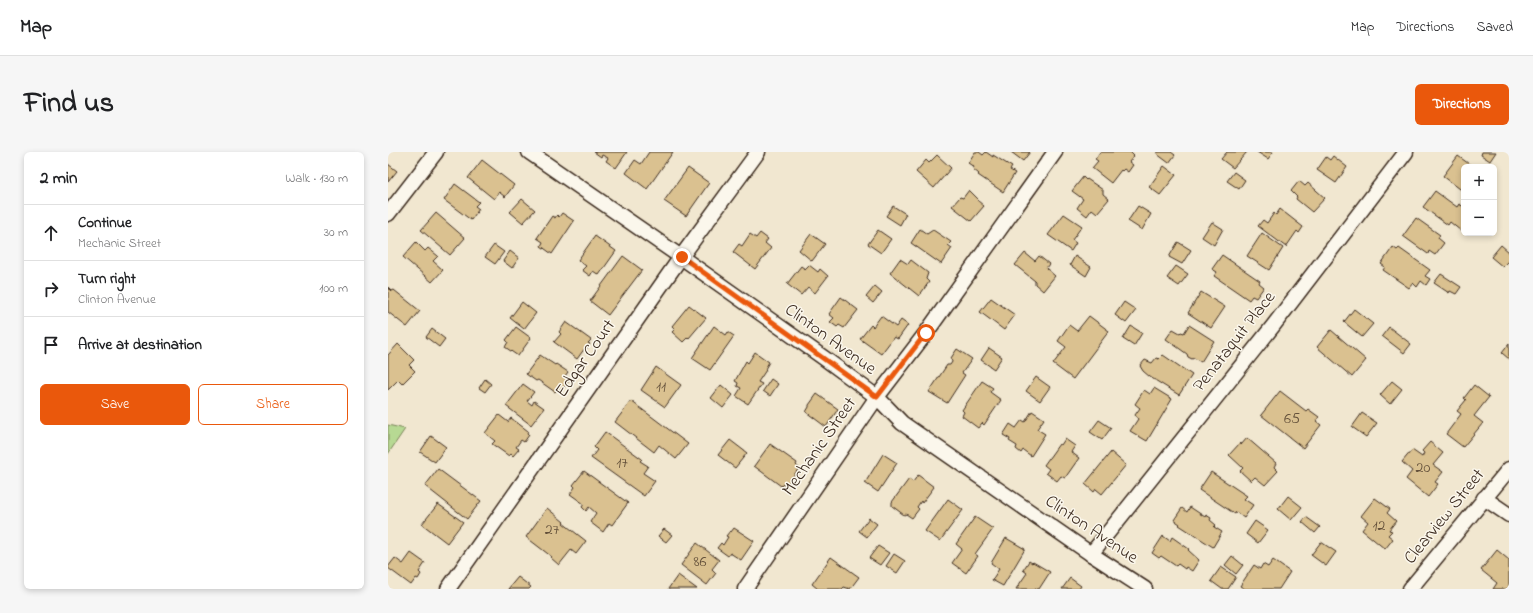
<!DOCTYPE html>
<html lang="en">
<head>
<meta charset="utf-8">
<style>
  body { margin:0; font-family:"Indie Flower",sans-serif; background:#f6f6f6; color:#202124 }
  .controls { position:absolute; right:12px; top:12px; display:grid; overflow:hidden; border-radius:6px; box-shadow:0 2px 6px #0003 }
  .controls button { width:36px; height:36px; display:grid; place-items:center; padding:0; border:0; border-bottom:1px solid #e0e0e0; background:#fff; color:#202124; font:20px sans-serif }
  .stop { position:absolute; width:12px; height:12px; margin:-9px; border:3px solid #ea580c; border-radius:50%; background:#fff }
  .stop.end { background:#ea580c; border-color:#fff; box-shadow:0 1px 4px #0008 }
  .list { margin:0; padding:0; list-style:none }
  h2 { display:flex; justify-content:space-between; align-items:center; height:52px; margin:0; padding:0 16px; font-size:17px }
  h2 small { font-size:13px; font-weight:400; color:#757577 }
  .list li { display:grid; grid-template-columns:26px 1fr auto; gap:12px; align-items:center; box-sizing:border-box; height:56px; padding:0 16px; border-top:1px solid #e0e0e0 }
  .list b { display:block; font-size:15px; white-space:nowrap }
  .list p { margin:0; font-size:13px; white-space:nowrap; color:#757577 }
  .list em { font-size:13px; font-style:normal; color:#757577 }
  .actions { display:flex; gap:8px; padding:12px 16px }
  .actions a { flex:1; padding:9px 0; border:1px solid #ea580c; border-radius:6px; text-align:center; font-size:14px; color:#ea580c }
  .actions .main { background:#ea580c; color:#fff }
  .icon { flex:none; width:22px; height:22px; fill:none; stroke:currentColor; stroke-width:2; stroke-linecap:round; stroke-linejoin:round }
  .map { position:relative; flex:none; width:1121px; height:437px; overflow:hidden; border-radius:6px }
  header { display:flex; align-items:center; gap:24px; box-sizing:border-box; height:56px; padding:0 20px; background:#fff; border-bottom:1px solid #e0e0e0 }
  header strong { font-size:19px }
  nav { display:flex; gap:22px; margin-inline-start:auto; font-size:14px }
  .intro { display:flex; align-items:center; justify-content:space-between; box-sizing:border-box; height:96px; padding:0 24px }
  h1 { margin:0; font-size:28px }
  .button { padding:10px 18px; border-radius:6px; background:#ea580c; color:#fff; font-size:14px; font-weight:700 }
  main { display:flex; gap:24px; padding:0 24px }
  aside { flex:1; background:#fff; border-radius:6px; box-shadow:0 2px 6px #0003 }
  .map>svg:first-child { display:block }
</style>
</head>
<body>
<header>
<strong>Map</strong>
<nav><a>Map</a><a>Directions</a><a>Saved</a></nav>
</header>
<div class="intro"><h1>Find us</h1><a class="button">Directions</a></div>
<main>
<aside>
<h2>2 min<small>Walk · 130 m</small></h2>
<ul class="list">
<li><svg class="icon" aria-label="ahead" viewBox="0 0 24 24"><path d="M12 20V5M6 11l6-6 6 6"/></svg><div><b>Continue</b><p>Mechanic Street</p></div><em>30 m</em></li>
<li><svg class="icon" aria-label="right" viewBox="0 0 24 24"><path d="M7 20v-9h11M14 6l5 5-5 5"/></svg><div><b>Turn right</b><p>Clinton Avenue</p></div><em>100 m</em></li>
<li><svg class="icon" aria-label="arrive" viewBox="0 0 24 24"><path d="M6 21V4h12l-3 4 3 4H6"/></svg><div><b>Arrive at destination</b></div></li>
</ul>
<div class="actions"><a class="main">Save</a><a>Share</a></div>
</aside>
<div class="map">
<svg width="1121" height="437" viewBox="0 0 1121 437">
  <rect width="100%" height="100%" fill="#f1e7d0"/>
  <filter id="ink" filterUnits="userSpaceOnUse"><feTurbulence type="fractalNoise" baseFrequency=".025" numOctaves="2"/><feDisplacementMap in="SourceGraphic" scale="8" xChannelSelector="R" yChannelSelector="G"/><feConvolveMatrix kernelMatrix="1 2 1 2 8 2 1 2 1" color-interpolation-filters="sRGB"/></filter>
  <g filter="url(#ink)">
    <!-- green -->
    <polygon fill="#b7d993" stroke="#798258" points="0,273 17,277 0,302"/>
    <!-- building -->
    <g fill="#dac190" stroke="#3b2a1e">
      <polygon points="206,0 239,0 228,16 218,9 220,6 214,3 213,5"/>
      <polygon points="261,0 285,0 259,37 238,21 247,8 253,12"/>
      <polygon points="587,0 591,0 595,3 598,0 605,5 605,3 624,15 622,18 627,21 615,40 590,23 591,22 585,17 586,15 580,11"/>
      <polygon points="623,0 642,0 635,9"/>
      <polygon points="712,0 742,0 746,4 741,10 745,13 740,20 736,17 734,19 733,18 723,31 704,16 710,9 707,7"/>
      <polygon points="770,0 783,0 787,3 781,11 769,2"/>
      <polygon points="839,0 859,0 845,16 833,7"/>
      <polygon points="869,0 885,0 880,7"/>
      <polygon points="1094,0 1108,0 1102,9 1093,3"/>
      <polygon points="549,3 563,16 546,36 528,20 538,8 541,11"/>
      <polygon points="945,4 959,15 948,31 929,18 938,5 942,8"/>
      <polygon points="1070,4 1084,14 1084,15 1076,15 1076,40 1055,24"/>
      <polygon points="94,8 126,33 117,45 111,40 106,47 80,26"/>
      <polygon points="0,12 9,19 0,30"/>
      <polygon points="776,14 788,23 772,43 761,35"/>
      <polygon points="300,16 321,31 298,64 276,49"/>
      <polygon points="846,20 857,28 851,37 839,29"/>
      <polygon points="695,25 698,28 699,27 715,38 715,42 721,47 709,61 704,57 699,64 689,56 695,47 684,39"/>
      <polygon points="911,29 917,34 920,31 937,46 924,60 908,47 909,45 903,39"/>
      <polygon points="67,32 91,50 87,54 91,57 83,68 56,48"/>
      <polygon points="581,38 590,47 589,48 596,54 583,69 564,54 572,45 575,46"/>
      <polygon points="1047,39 1069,55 1071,52 1076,55 1076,75 1073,79 1062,70 1060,73 1035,55"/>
      <polygon points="134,47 147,58 135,71 122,60"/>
      <polygon points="505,54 518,62 512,73 498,64"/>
      <polygon points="750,54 763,62 754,78 740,69"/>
      <polygon points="892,57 915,75 911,81 909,79 898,95 870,74 875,68 879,71 886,61 888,63"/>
      <polygon points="48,61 77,86 62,103 33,78"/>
      <polygon points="174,61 186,69 164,102 153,94 155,90 149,86 164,64 167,66 169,63 171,65"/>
      <polygon points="676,62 694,74 684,88 688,91 683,99 660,83"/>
      <polygon points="1028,66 1052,83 1050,86 1056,91 1047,103 1041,99 1040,102 1015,84"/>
      <polygon points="824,70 835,77 826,93 814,85"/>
      <polygon points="532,77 539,82 545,78 563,90 560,93 564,96 553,112 523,91"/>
      <polygon points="490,78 503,87 493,101 480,92"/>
      <polygon points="372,81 380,87 377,91 383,96 367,117 345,100 351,92 354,94 362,82 368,86"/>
      <polygon points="874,81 895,96 881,118 859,104"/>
      <polygon points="423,82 437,92 424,109 411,98"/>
      <polygon points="207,84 228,99 211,123 205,119 202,124 194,118 198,114 190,108"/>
      <polygon points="28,90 37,99 40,96 50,104 45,109 55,118 44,130 15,105"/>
      <polygon points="790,90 803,98 794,112 781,105"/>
      <polygon points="106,93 116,100 107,112 97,105"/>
      <polygon points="1113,93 1121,100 1121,109 1115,115 1103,105"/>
      <polygon points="1005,95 1009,98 1011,96 1042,118 1037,124 1042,127 1038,133 1033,129 1029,135 1025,131 1021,136 995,118 997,115 993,112"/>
      <polygon points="122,99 131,106 124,116 115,109"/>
      <polygon points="637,101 647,109 651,104 661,112 658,116 667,124 655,139 647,132 647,129 627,113"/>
      <polygon points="834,103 872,129 871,131 876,135 868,146 864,144 861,148 826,124 829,120 824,117"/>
      <polygon points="235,104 254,118 220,163 202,149"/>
      <polygon points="687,104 703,115 698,124 682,113"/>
      <polygon points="512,107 520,112 523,108 540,121 538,127 541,130 531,144 502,121"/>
      <polygon points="421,113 430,120 432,117 440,124 427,141 420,135 413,143 399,132 413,114 417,117"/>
      <polygon points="788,114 800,122 791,134 779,126"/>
      <polygon points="1053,122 1073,135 1068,142 1062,139 1061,141 1046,131"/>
      <polygon points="487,134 494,140 485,151 478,145"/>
      <polygon points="0,135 4,139 6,138 32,159 19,175 0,160"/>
      <polygon points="813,140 837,155 823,176 800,161"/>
      <polygon points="453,145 470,158 456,176 451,173 449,175 442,170 446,166 441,162"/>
      <polygon points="603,146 627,163 616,178 592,160"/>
      <polygon points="134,150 148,161 136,177 122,166"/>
      <polygon points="736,150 748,158 738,171 727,163"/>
      <polygon points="301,153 318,166 301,186 300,185 295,190 284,180 287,177 284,174"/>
      <polygon points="966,157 985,172 974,185 956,170"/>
      <polygon points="493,164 508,175 513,168 520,173 510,187 506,185 493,202 472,187 483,173 485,175"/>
      <polygon points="701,164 721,179 685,227 665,212 678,195 670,189 681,173 689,179"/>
      <polygon points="178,170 203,188 200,191 202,192 198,197 197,196 189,207 166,190 173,182 171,180"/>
      <polygon points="801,173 826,189 813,210 806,206 804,207 800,205 799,202 778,187 785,177 792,181 793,180 796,181"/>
      <polygon points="326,174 338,183 340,180 346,184 322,218 304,206"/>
      <polygon points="743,174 754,181 746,194 735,187"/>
      <polygon points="128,175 143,186 130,204 117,195 120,190 118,188"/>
      <polygon points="1001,175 1023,192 1016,201 994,184"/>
      <polygon points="44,177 57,187 51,195 38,185"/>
      <polygon points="943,178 978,208 964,225 929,195"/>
      <polygon points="10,192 26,208 21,213 27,219 14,232 10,228 0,238 0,203"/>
      <polygon points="1121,192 1121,207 1114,201"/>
      <polygon points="601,196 614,205 606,217 593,208"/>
      <polygon points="569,197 584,207 574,221 577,223 559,251 541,240 559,213 562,213 564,210 563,206"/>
      <polygon points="367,200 381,210 377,217 378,218 370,230 374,232 360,252 348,244 353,236 349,234 350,231 347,229 358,209 360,211"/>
      <polygon points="152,203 167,213 168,212 180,220 177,224 182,227 173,239 170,237 167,240 150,228 148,229 138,222"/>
      <polygon points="775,203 804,223 791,243 762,225 755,219 752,214 757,208 764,211 768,206 771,207"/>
      <polygon points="268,215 293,233 277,255 253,238"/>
      <polygon points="648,225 662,235 652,249 638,239"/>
      <polygon points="97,227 103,232 97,240 91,236"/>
      <polygon points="383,227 390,232 382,244 375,239"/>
      <polygon points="594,229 605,236 602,240 613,248 596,273 594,271 590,276 574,264 576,260 574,258"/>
      <polygon points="1004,229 1014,237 1002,252 992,243"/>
      <polygon points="135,232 146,240 139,249 144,253 146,249 156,256 143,273 118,254"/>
      <polygon points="333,233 345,243 335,256 323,246"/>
      <polygon points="1086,233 1101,245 1086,264 1095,271 1075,295 1058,282 1073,262 1069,259 1078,248 1076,246"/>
      <polygon points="766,236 784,247 759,289 742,279 750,267 747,263 752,256 747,252 756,238 762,242"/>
      <polygon points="892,239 918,259 920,257 931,265 928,269 933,273 915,296 873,263"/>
      <polygon points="429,242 450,257 438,275 418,260 421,255 421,253"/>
      <polygon points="243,249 300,292 288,307 271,293 266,300 227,270"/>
      <polygon points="644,259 656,267 649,277 657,282 643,304 635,298 633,301 628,297 629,294 621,289 622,287 615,283 622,272 628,276 634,268 637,270"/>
      <polygon points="974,261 989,271 978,285 964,275"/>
      <polygon points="111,263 120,270 123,266 140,279 139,281 141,283 136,290 133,288 128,295 131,297 125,304 123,302 121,304 104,292 107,289 97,281"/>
      <polygon points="711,268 723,276 714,288 702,280"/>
      <polygon points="217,280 254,307 252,309 260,314 255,321 267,329 256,344 203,306 209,298 206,295"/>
      <polygon points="43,284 58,295 47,310 32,300"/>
      <polygon points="859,286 888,311 886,315 890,319 877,333 867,325 863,329 852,319 855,316 841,303 852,291 853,293"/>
      <polygon points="677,287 687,294 683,300 691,306 677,326 673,324 669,329 658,321 661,317 656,313 671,292 673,293"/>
      <polygon points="342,288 359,301 347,316 330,303"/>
      <polygon points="1042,290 1055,301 1045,313 1055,320 1047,330 1050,332 1040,345 1018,327 1024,319 1014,310 1024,298 1034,305 1036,301 1034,299"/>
      <polygon points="382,292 409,311 408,313 411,316 398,334 395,332 393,334 366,314"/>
      <polygon points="723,300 738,313 714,342 708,337 706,340 697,332"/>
      <polygon points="495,302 509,311 490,340 477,331"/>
      <polygon points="50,317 93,349 79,367 37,334"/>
      <polygon points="196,319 240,351 224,373 221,371 215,380 202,370 208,361 201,355 198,359 194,355 196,352 182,342 187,335 185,333"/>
      <polygon points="823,320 859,344 856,347 865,353 856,366 848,360 847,362 811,338"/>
      <polygon points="530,323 546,335 534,351 533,349 529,355 531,357 524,366 518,362 516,363 504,354 504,350 521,327 525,330"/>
      <polygon points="900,344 914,355 903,368 890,357"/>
      <polygon points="987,346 1002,357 999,361 1008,369 1001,378 1004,379 1000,383 1005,387 997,397 974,378 980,370 973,364"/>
      <polygon points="560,347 575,358 552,389 537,379"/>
      <polygon points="50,352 75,370 59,391 34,372"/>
      <polygon points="802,355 817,365 818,363 823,366 822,368 828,373 826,375 834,380 825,395 791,373 792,372 786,368 794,356 799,360"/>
      <polygon points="159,356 176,370 175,371 198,389 188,402 183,398 171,413 163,406 164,405 138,385"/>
      <polygon points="587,365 605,377 587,402 590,404 578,421 564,411 574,397 568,392"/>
      <polygon points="918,365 932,375 927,381 914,370"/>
      <polygon points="481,366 489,372 479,385 471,379"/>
      <polygon points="867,369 880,378 870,391 858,382"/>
      <polygon points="346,376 366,389 353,408 342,401 340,404 329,396 333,391 335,393 340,385 338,384 342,379 343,380"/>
      <polygon points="276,377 284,383 278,390 270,384"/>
      <polygon points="775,384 782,389 784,385 801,397 800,398 811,408 804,419 798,415 797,417 790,412 788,414 773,404 771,406 764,401"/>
      <polygon points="618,386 637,397 615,434 604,428 611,417 603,411"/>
      <polygon points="933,390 948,400 938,414 923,403"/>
      <polygon points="309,391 331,408 324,417 328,421 319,433 293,413"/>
      <polygon points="490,394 501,401 492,413 481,406"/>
      <polygon points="1109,398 1121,408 1121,437 1105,437 1109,431 1093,418"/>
      <polygon points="23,401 37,411 31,420 33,422 30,427 28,426 23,433 0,416 0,415 7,406 15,412"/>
      <polygon points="506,402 517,409 509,421 498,414"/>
      <polygon points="844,404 855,413 848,422 837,413"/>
      <polygon points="443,405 471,425 462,437 456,435 454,437 430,437 424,432"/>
      <polygon points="885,408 902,420 891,437 857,437 852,434 866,413 872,417 875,412 880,415"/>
      <polygon points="641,409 644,411 645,410 662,420 651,437 628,437 639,421 635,418"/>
      <polygon points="833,415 848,425 840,437 834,437 823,429"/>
      <polygon points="290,423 309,437 280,437"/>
      <polygon points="130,425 143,435 141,437 120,437"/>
      <polygon points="682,426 693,434 691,437 674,437"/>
    </g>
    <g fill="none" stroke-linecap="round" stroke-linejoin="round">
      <!-- minor casing -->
      <g stroke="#3b2a1e" stroke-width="17">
        <g id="minor">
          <polyline points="141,0 293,105 436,206 489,245 514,271 703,402 757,437"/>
          <polyline points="0,62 48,0"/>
          <polyline points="1096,346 1121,363"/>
          <polyline points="703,402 885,174 1018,0"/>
          <polyline points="60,437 293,105 370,0"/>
          <polyline points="357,437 489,245 538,181 667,0"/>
          <polyline points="1022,437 1121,317"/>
        </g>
      </g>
      <!-- minor -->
      <use href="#minor" stroke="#fbf7ec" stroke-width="14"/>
    </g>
  </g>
  <g fill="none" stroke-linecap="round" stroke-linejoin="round" filter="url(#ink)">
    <!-- route -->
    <polyline stroke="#ea580c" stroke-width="5" points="294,105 489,245 538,181"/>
  </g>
  <g text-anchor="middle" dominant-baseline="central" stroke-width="3" stroke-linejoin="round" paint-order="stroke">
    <!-- number labels -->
    <g font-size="16" fill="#63503a">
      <text x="273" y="235">11</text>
      <text x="904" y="267">65</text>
      <text x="234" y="311">17</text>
      <text x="1035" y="316">20</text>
      <text x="991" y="374">12</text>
      <text x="164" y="378">27</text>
      <text x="312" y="410">86</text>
    </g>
    <!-- street labels -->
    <g font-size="18" fill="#3b2a1e" stroke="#fbf7ec">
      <text transform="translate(442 188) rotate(36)">Clinton Avenue</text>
      <text transform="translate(847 190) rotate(-52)">Penataquit Place</text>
      <text transform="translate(198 207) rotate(-55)">Edgar Court</text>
      <text transform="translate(432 295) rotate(-55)">Mechanic Street</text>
      <text transform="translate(1057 365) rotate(-51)">Clearview Street</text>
      <text transform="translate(703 378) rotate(34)">Clinton Avenue</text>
    </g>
  </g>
</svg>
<div class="controls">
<button>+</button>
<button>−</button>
</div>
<div class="stop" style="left:538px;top:181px"></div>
<div class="stop end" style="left:294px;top:105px"></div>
</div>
</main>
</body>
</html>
